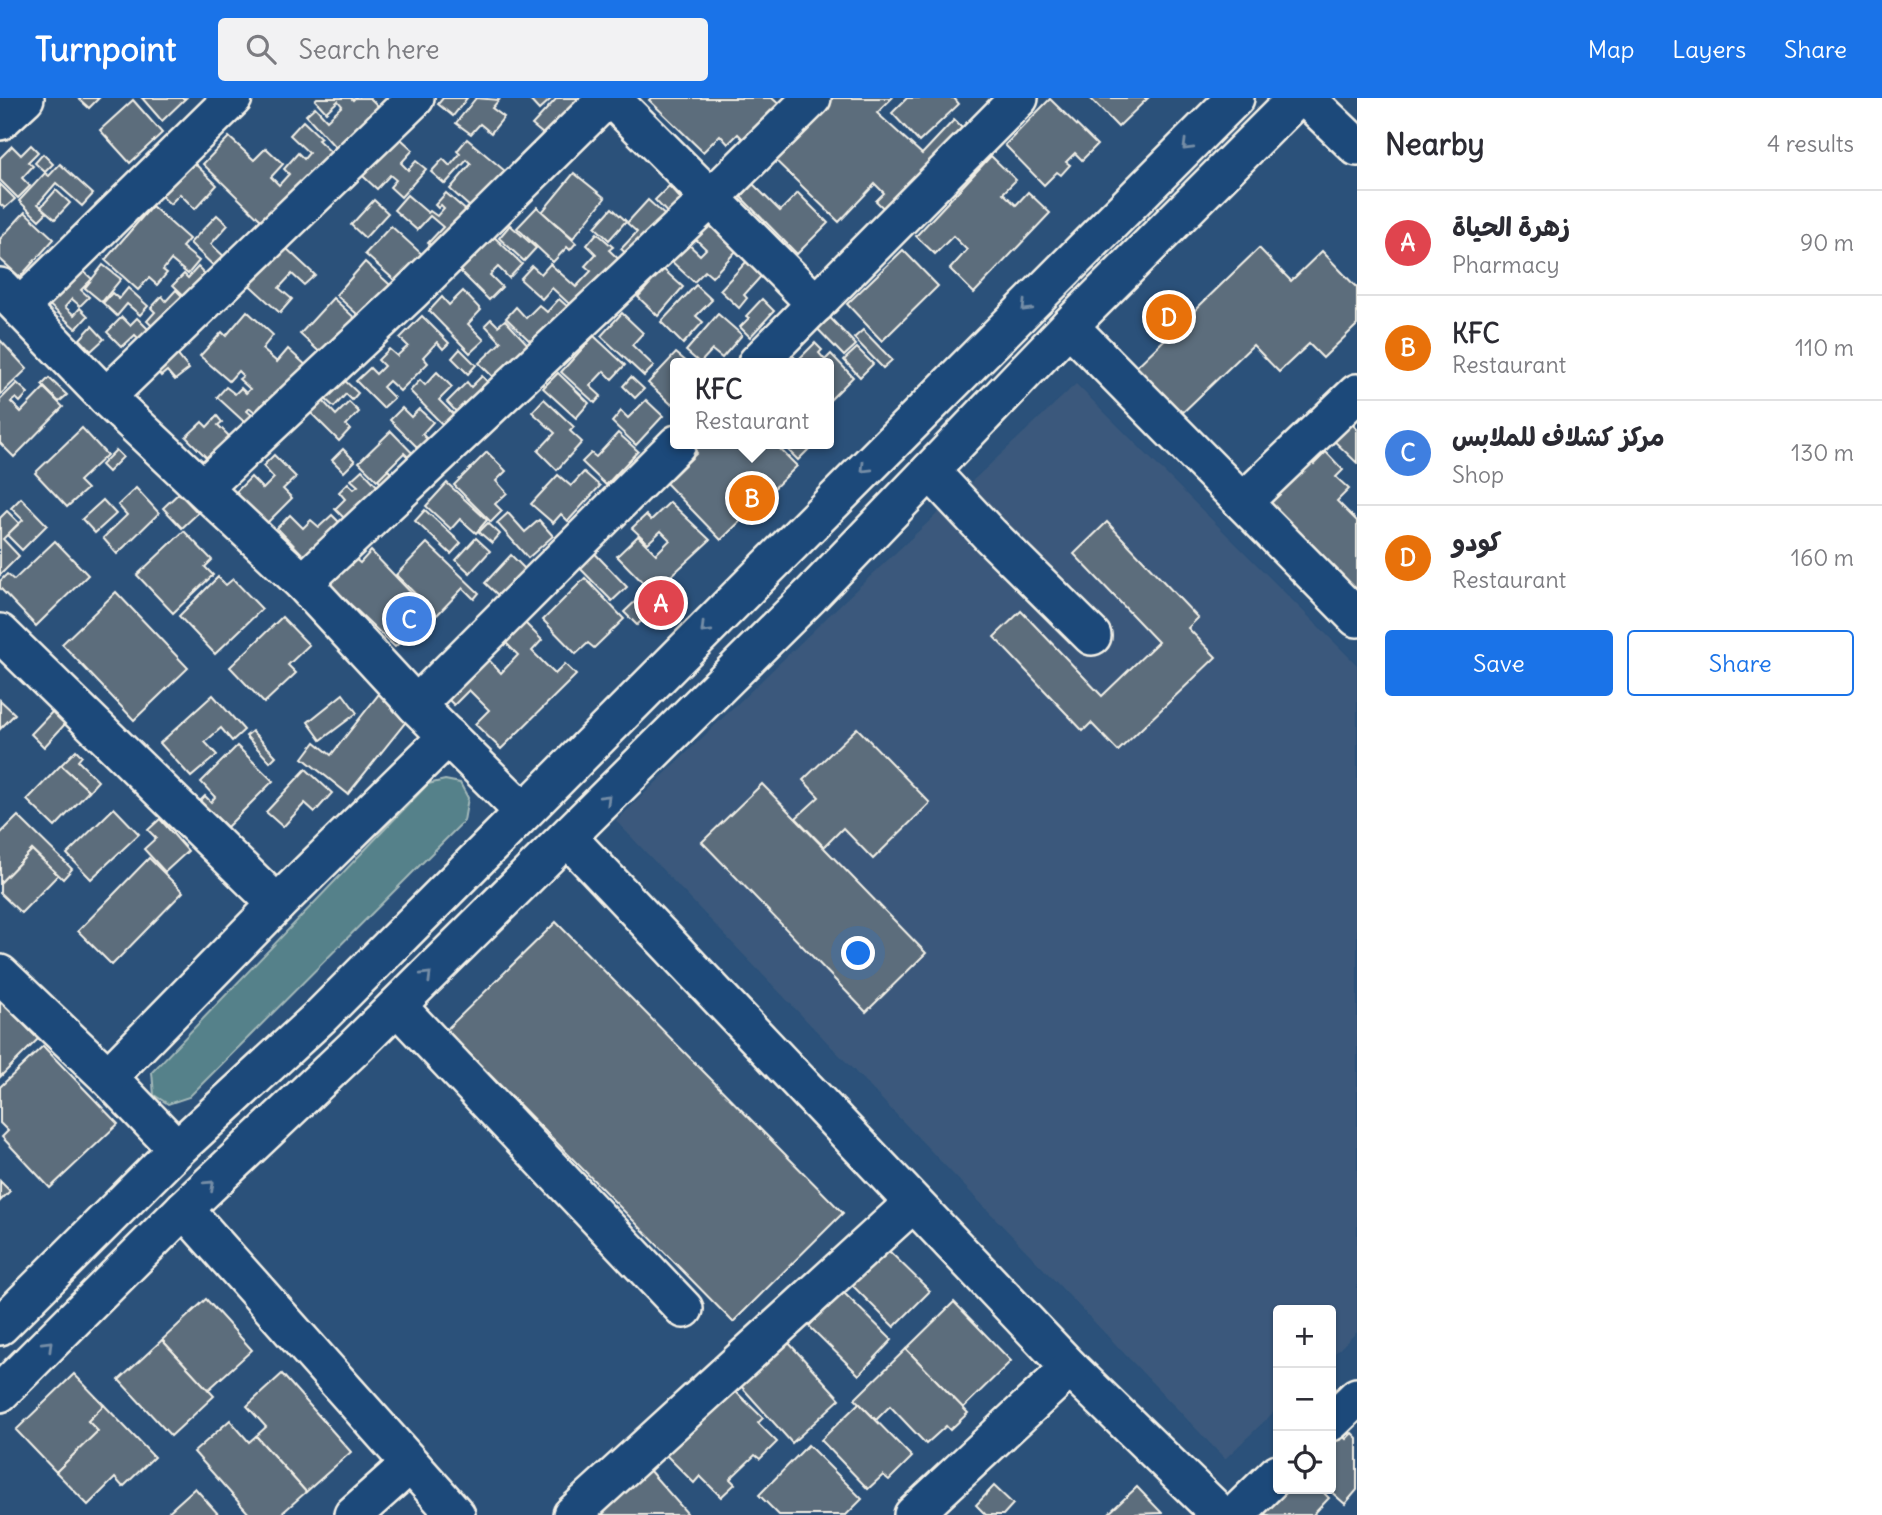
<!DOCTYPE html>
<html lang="en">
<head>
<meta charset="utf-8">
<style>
  body { margin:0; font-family:Delius,"Playpen Sans Arabic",sans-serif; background:#f2f2f3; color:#2b2b33 }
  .controls { position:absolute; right:21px; bottom:21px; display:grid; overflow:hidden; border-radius:7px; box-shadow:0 2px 5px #0004 }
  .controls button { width:63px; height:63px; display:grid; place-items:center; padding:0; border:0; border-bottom:2px solid #e1e1e2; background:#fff; color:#2b2b33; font:35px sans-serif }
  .you { position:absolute; left:859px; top:856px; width:24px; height:24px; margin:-18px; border:5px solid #fff; border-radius:50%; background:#1a73e8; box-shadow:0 0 0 10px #1a73e833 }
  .badge { display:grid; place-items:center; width:46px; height:46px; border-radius:50%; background:#1a73e8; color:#fff; font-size:23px; font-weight:700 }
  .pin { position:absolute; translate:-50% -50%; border:4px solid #fff; box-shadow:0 2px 7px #0006 }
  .popup { position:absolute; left:670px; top:260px; width:164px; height:91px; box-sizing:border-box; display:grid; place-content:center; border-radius:7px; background:#fff; filter:drop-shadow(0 2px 5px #0005); font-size:23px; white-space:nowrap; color:#7c7c81 }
  .popup b { font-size:26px; color:#2b2b33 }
  .popup::after { content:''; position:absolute; left:50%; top:100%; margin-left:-14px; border:14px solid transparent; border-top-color:#fff }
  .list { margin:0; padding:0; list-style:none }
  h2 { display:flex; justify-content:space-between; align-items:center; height:91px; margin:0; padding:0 28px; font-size:30px }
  h2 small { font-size:23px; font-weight:400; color:#7c7c81 }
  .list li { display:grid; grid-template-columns:46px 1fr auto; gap:21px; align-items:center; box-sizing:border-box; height:105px; padding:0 28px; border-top:2px solid #e1e1e2 }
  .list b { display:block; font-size:26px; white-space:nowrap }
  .list p { margin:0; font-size:23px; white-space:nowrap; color:#7c7c81 }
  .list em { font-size:23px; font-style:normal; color:#7c7c81 }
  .actions { display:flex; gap:14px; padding:21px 28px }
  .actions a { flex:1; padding:16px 0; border:2px solid #1a73e8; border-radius:7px; text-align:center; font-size:24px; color:#1a73e8 }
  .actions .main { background:#1a73e8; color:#fff }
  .icon { flex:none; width:38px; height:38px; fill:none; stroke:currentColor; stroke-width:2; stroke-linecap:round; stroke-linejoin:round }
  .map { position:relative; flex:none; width:1357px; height:1417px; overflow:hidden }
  header { display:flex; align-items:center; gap:42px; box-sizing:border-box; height:98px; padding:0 35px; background:#1a73e8; color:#fff }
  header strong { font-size:33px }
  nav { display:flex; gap:38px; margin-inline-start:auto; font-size:24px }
  .search { width:490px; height:63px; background:#f2f2f3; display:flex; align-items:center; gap:18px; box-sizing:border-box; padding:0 24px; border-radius:7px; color:#7c7c81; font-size:26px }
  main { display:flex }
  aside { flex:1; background:#fff }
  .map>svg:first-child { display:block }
</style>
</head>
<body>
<header>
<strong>Turnpoint</strong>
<div class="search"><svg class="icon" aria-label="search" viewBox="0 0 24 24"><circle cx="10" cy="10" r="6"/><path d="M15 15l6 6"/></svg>Search here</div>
<nav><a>Map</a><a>Layers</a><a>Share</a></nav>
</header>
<main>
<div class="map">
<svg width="1357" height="1417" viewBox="0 0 1357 1417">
  <rect width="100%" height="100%" fill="#2b517a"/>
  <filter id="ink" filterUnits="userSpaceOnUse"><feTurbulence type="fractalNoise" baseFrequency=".0143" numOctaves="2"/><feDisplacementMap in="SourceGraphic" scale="14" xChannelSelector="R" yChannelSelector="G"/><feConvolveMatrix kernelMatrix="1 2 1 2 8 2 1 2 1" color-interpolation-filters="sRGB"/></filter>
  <g filter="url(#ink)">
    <!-- built -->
    <polygon fill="#3a597b" points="1076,286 1357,567 1357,1234 1331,1259 1331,1212 1278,1212 1278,1310 1225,1361 616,723 845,502"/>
    <!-- green -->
    <polygon fill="#54818a" stroke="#a4b9b9" stroke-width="2" points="445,682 460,685 468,700 464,723 189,999 168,1006 154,997 152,974 428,686"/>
    <!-- building -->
    <g fill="#5c6d7c" stroke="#f4f1e8" stroke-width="2">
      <polygon points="78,0 99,0 89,10"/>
      <polygon points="142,0 186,0 162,23"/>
      <polygon points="317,0 351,0 353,2 355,0 370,0 379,9 336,50 306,17 315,9 327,22 342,8 338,3 326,14 315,2"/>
      <polygon points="443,0 467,0 453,18 438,6"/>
      <polygon points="476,0 499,2 492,10 504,19 491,35 480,26 471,36 456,25"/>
      <polygon points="528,0 552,0 539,12"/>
      <polygon points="557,0 582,0 548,40 532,27"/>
      <polygon points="651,0 772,0 782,9 747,45 738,36 728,46 720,37 703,54 649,2"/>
      <polygon points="824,0 892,0 877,15 922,56 954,22 973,41 896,122 876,103 884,95 875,86 839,124 770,57"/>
      <polygon points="907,0 954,0 959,6 919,44 892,15"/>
      <polygon points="1090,0 1148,0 1118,29"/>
      <polygon points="1050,1 1097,47 1082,62 1075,55 1066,64 1070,67 1061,77 1057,74 1044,87 1005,47"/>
      <polygon points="133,2 162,35 130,65 100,32"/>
      <polygon points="303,23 321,40 318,42 334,57 266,127 203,66 229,39 254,62 266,50 283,66 271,79 279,87 289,76 284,71 298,55 304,61 309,55 290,37"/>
      <polygon points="389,30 413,52 401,65 408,72 416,63 426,71 401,99 390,89 396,82 390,77 377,91 353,69"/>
      <polygon points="467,41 505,73 471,110 450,91 471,66 467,62 445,86 431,74 443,61 450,68 460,56 457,53"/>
      <polygon points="31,47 38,54 28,64 33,68 22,80 30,88 18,100 0,82 0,60 12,48 21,57"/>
      <polygon points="43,56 53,66 45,74 35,65"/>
      <polygon points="991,58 1016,82 1003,95 1016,107 1028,94 1050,115 974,195 950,171 967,152 953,138 935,156 916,138"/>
      <polygon points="189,60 217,87 195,111 180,96 170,106 157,94"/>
      <polygon points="60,66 93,96 82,108 56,85 38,106 47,114 39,122 19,103 45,75 49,78"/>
      <polygon points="574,75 605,100 573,140 542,114"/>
      <polygon points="0,86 15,101 5,110 0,106"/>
      <polygon points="753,86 780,113 798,95 828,125 797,156 741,99"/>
      <polygon points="669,88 693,114 679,127 655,102"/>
      <polygon points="56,92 70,105 55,121 41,109"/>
      <polygon points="446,95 478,123 439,155 428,145 443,129 430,118 417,132 394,112 407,97 428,115 430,113 437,118 444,110 441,107 438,110 435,107"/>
      <polygon points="374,102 388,115 365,140 351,127"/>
      <polygon points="648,102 669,121 633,161 621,151 637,134 627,125"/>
      <polygon points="152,108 189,141 182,149 199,163 188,176 171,162 163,172 167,175 157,187 149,180 138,192 105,162"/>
      <polygon points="537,109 576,145 570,152 567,149 553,164 517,130"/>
      <polygon points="612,110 626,123 609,142 595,129"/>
      <polygon points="25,114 54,141 20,179 0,161 0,141"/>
      <polygon points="698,114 738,151 712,179 705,173 694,184 670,162 686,144 700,157 706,151 684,130"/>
      <polygon points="217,117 228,127 211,146 234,168 224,178 190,145"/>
      <polygon points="510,127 536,150 524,163 499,140"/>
      <polygon points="391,128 425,159 400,187 365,156"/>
      <polygon points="485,130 522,166 509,180 498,169 490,177 502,189 489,202 452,165"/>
      <polygon points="597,135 613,149 609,152 627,169 577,213 552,190 542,201 520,181 532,168 541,176 550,166 576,189 591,173 585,168 596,156 587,147"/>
      <polygon points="285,149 315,177 304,187 292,176 279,190 292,201 280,215 243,181 255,167 262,173"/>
      <polygon points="1259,150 1291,183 1322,153 1357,190 1357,227 1323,260 1309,246 1279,274 1253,247 1177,320 1132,273"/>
      <polygon points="903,152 938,188 882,243 847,206"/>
      <polygon points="748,162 763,176 744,197 747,200 739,210 720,192"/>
      <polygon points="365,164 399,195 369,227 336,197"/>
      <polygon points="103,167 121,181 102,204 85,190"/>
      <polygon points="78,168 92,181 81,192 89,199 80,208 72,201 65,209 74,217 80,210 88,218 76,231 45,203"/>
      <polygon points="198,169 215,186 194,207 173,187 184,176 188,180"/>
      <polygon points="663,171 683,189 658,218 638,199"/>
      <polygon points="696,187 712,202 696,218 703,224 683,246 661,224"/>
      <polygon points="128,190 148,208 140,217 127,206 117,218 103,205 112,195 119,201"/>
      <polygon points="176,192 190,206 161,237 147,223 155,214 151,210 162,198 166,203"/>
      <polygon points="463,193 481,212 468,226 484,242 470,255 429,213 442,199 449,207"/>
      <polygon points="333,200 359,224 326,260 300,236"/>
      <polygon points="559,201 568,209 533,246 506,220 516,209 526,220 539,207 547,214"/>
      <polygon points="762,201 774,213 750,239 740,229 749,220 746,218"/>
      <polygon points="819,208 856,247 844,258 807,220"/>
      <polygon points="247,213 273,237 262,251 277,264 288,251 308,269 272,309 265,303 259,310 266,316 262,320 250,310 247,313 259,323 252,331 217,299 226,289 235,296 241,290 246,295 250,291 239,281 243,278 238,273 229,283 200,258 222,234 226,238"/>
      <polygon points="622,215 643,235 632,247 654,268 644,278 601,238"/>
      <polygon points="718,216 742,237 722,260 712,252 700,265 686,253"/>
      <polygon points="422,218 449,245 443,251 437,244 423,259 428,265 400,293 389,283 383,289 394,300 383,310 356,283 370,270 376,276 384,268 378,262 389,251 397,258 408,248 400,240"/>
      <polygon points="122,219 130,227 137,220 152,235 143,245 135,237 122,249 107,234"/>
      <polygon points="491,221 498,228 505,222 531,250 497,283 479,265 501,244 485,227"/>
      <polygon points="92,228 104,241 91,253 80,241"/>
      <polygon points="863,232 892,262 883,270 854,240"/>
      <polygon points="594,238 625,267 612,281 604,273 590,288 601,298 595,305 561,274"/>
      <polygon points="0,242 27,271 0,297"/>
      <polygon points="168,245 189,271 175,282 167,273 161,278 148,261"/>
      <polygon points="815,245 822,252 819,255 825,262 831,256 853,279 829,303 829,265 803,265 799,261"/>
      <polygon points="857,250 873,266 860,279 844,262"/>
      <polygon points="460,251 476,267 468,276 452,260"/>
      <polygon points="788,253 800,265 775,265"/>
      <polygon points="676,255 688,265 675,265 675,302 671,306 648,285"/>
      <polygon points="437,274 452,289 439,302 455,318 444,328 410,293 420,282 425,287"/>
      <polygon points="558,275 589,305 576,320 543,290"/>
      <polygon points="482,278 494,291 463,321 447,304 467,284 471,289"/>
      <polygon points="341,279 358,295 352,302 346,296 334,309 312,289"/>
      <polygon points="631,279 644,291 635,300 623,288"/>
      <polygon points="49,280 67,297 59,304 42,287"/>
      <polygon points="17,285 28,295 20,304 16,300 11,304 21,314 44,290 63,309 14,359 0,345 0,302"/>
      <polygon points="544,301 574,329 570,333 582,344 557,372 538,353 555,335 532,314"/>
      <polygon points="646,302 663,318 636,347 612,324 621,313 628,320"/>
      <polygon points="323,303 336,317 349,304 359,314 346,327 350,331 339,343 311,315"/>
      <polygon points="402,310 411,319 419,311 433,324 422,336 433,347 424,356 390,322"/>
      <polygon points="217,318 222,324 218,327 230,339 224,346 217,370 186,339 202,324 207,329"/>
      <polygon points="1348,322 1357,331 1357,365 1331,340"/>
      <polygon points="82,330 107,357 79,383 87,391 67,409 35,375"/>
      <polygon points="391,333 422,365 391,396 378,382 388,372 393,377 410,361 404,355 377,382 359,364"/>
      <polygon points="618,335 638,353 606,387 582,364 591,355 596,359"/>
      <polygon points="697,346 775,346 797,368 721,442 666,385 697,355 693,350"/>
      <polygon points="782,346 806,346 810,350 798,362"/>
      <polygon points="343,351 355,363 344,374 332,362"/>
      <polygon points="116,352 123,359 108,374 101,367"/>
      <polygon points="1301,353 1314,366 1326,354 1343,372 1336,379 1349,391 1337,403 1357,423 1357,494 1265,402"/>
      <polygon points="487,354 506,373 496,383 507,395 495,406 502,413 491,424 454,387"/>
      <polygon points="274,357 296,379 283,391 292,400 265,427 234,396 251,379 263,391 274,380 263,368"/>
      <polygon points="362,372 381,392 349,425 335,411 345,401 339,394 348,385 354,391 358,388 351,382"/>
      <polygon points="584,374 600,388 568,423 561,416 553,425 531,406 558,377 571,388"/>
      <polygon points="447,385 487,422 476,435 460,421 451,431 426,408"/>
      <polygon points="136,390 159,415 117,456 103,440 127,417 118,407"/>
      <polygon points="179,395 198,415 182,430 163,410"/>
      <polygon points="21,400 47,427 22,452 7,437 23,422 11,410"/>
      <polygon points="103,402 116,416 95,435 82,421"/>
      <polygon points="670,404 710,442 670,479 672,481 655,497 617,458 638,438 656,456 670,442 661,433 648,445 632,430 646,417 651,422"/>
      <polygon points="425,412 461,445 451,456 415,423"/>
      <polygon points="7,413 19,425 3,441 19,458 0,477 0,420"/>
      <polygon points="508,415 525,434 539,422 553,438 528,460 497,425"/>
      <polygon points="290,417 303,430 311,422 319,429 332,417 344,429 310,464 277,430"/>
      <polygon points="1107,424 1198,520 1188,530 1216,559 1118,653 1091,625 1083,633 994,539 1021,513 1102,598 1158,544 1074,456"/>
      <polygon points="488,425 500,436 492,445 479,434"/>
      <polygon points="184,433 212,462 205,469 213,477 173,515 137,477"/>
      <polygon points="476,440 490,453 470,475 456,462"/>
      <polygon points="55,443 88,477 36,528 0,490 0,483 7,476 14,482"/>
      <polygon points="427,445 479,495 474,501 463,490 437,517 396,477"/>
      <polygon points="586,446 627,489 612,503 571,461"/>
      <polygon points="371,453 419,503 413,509 419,516 426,510 431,515 418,527 403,512 392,522 407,538 395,549 321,478 353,459 360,465"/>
      <polygon points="511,457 525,471 500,499 485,485"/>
      <polygon points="218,479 226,487 233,481 262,511 215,556 179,518"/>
      <polygon points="585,480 624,521 594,550 588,545 576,556 543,522"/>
      <polygon points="116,494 188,570 134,622 62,546"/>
      <polygon points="642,497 655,510 637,527 624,514"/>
      <polygon points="282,519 309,547 288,567 296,575 264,605 230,569"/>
      <polygon points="523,523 542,542 532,553 555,576 565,566 576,577 501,651 475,626 489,612 469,592 454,607 446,599 486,559 501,575 518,557 503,542"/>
      <polygon points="343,596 357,615 321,642 308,624"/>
      <polygon points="379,596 409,620 348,696 303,660 315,644 331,657"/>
      <polygon points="213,597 244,632 232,643 221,630 205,644 217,657 191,679 160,645"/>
      <polygon points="0,602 15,616 0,631"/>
      <polygon points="53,613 66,625 44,649 31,636"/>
      <polygon points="857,630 930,705 873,761 843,730 824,749 796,720 819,699 803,682"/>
      <polygon points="252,633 276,658 270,664 246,638"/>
      <polygon points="237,648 273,683 227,729 200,703 205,698 211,704 215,699 201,684"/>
      <polygon points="76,652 82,658 78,663 98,683 89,693 61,667"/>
      <polygon points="61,667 89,693 55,729 27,702"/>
      <polygon points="306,671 332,695 315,714 305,705 283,729 266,714"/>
      <polygon points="762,686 926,855 866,914 702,744"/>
      <polygon points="114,710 139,736 91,781 67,756"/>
      <polygon points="18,718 72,771 63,781 32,752 0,785 0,736"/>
      <polygon points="160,721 188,753 165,774 144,751 156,740 148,732"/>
      <polygon points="32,752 58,777 21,815 0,795 0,785"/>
      <polygon points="149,760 183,794 112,867 78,833"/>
      <polygon points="556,824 843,1115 733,1224 446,932"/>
      <polygon points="0,902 38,941 0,979"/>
      <polygon points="43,948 118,1026 50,1090 2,1039 8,1033 0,1025 0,989"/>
      <polygon points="0,1083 10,1093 0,1103"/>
      <polygon points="886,1150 930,1193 894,1229 851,1186"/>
      <polygon points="842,1193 892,1242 859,1277 809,1228"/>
      <polygon points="206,1201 252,1252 208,1292 162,1242"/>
      <polygon points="954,1204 1011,1263 963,1310 906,1251"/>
      <polygon points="162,1242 214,1298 171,1338 119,1282"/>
      <polygon points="788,1244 840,1301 792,1345 740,1287"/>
      <polygon points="906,1251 968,1315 950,1332 946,1328 926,1346 890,1308 876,1322 855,1301"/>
      <polygon points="74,1276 104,1307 88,1323 98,1333 56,1374 16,1332"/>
      <polygon points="282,1276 351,1354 306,1394 256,1338 266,1329 247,1308"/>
      <polygon points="732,1290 763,1320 758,1325 777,1344 760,1361 755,1357 730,1381 735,1386 721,1399 700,1378 694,1385 665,1356"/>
      <polygon points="859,1305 912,1359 889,1382 883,1377 868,1391 821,1342"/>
      <polygon points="104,1307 154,1359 123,1389 115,1380 88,1407 56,1374 98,1333 88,1323"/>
      <polygon points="230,1322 249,1344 256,1338 306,1394 280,1417 250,1417 194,1354"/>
      <polygon points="1336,1332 1346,1341 1352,1335 1357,1340 1357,1392 1345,1406 1328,1391 1331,1391 1331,1376 1334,1372 1331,1369 1331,1338"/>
      <polygon points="808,1347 862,1401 846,1417 779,1417 759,1397"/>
      <polygon points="649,1372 687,1415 684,1417 599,1417"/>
      <polygon points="994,1388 1013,1406 1003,1417 986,1417 976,1407"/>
      <polygon points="1137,1389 1162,1415 1107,1417"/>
      <polygon points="195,1390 219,1417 165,1417"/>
      <polygon points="1286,1391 1320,1391 1329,1400 1313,1417 1261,1417"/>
    </g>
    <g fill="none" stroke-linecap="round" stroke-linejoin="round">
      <!-- minor casing -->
      <g stroke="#f4f1e8" stroke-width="42">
        <g id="minor">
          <polyline points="611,0 816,206"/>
          <polyline points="1306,0 1357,49"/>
          <polyline points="0,23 25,0"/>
          <polyline points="0,189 106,299 303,485 416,607 523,713"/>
          <polyline points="20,209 233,0"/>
          <polyline points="1069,228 1357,520"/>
          <polyline points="757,265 1019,0"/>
          <polyline points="106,299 415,0"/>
          <polyline points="930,373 990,437 1092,538"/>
          <polyline points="204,389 410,195 607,0"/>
          <polyline points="1243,404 1357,295"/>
          <polyline points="303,485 712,99 812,0"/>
          <polyline points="0,535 277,806"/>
          <polyline points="416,607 677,346"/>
          <polyline points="568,740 1070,1270 1221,1417"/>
          <polyline points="0,876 108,979 177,1051"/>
          <polyline points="397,908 684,1211"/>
          <polyline points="108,979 277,806 448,638"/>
          <polyline points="184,1111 456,1417"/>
          <polyline points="0,1228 177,1051 321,918 1235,0"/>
          <polyline points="0,1295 184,1111 354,950 811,497 1069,228 1297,0"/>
          <polyline points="1331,1324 1357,1299"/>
          <polyline points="353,1417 409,1367"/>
          <polyline points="572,1417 912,1106"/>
          <polyline points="913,1417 1070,1270"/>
          <polyline points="1235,1417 1278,1375"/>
        </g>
      </g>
      <!-- minor -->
      <use href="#minor" stroke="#1f4a7a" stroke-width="37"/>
    </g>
    <!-- one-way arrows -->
    <defs><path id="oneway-chevron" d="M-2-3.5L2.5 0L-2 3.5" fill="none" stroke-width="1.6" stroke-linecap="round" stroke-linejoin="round" transform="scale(1.75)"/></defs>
    <g stroke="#748da6">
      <use href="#oneway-chevron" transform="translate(1187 48) rotate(135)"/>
      <use href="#oneway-chevron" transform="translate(1026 209) rotate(135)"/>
      <use href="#oneway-chevron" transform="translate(865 370) rotate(135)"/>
      <use href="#oneway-chevron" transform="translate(705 531) rotate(135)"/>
      <use href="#oneway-chevron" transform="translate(606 701) rotate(-45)"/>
      <use href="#oneway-chevron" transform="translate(427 878) rotate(-45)"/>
      <use href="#oneway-chevron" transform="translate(210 1087) rotate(-43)"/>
      <use href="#oneway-chevron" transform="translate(48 1247) rotate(-45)"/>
    </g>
  </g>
</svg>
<div class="controls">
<button>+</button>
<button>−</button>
<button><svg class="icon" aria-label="locate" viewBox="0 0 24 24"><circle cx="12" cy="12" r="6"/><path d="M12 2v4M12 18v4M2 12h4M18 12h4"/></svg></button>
</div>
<div class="you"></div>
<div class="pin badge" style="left:661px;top:505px;background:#e0444e">A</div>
<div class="pin badge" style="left:752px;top:400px;background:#e8710a">B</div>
<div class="popup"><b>KFC</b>Restaurant</div>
<div class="pin badge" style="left:409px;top:521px;background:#3f7fe0">C</div>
<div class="pin badge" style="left:1169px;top:219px;background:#e8710a">D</div>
</div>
<aside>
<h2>Nearby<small>4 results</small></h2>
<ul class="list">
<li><span class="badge" style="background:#e0444e">A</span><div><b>زهرة الحياة</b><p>Pharmacy</p></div><em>90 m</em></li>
<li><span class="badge" style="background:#e8710a">B</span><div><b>KFC</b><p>Restaurant</p></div><em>110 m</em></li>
<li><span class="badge" style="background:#3f7fe0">C</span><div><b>مركز كشلاف للملابس</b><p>Shop</p></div><em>130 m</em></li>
<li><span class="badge" style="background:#e8710a">D</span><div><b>كودو</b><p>Restaurant</p></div><em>160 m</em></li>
</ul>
<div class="actions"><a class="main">Save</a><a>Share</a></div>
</aside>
</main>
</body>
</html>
